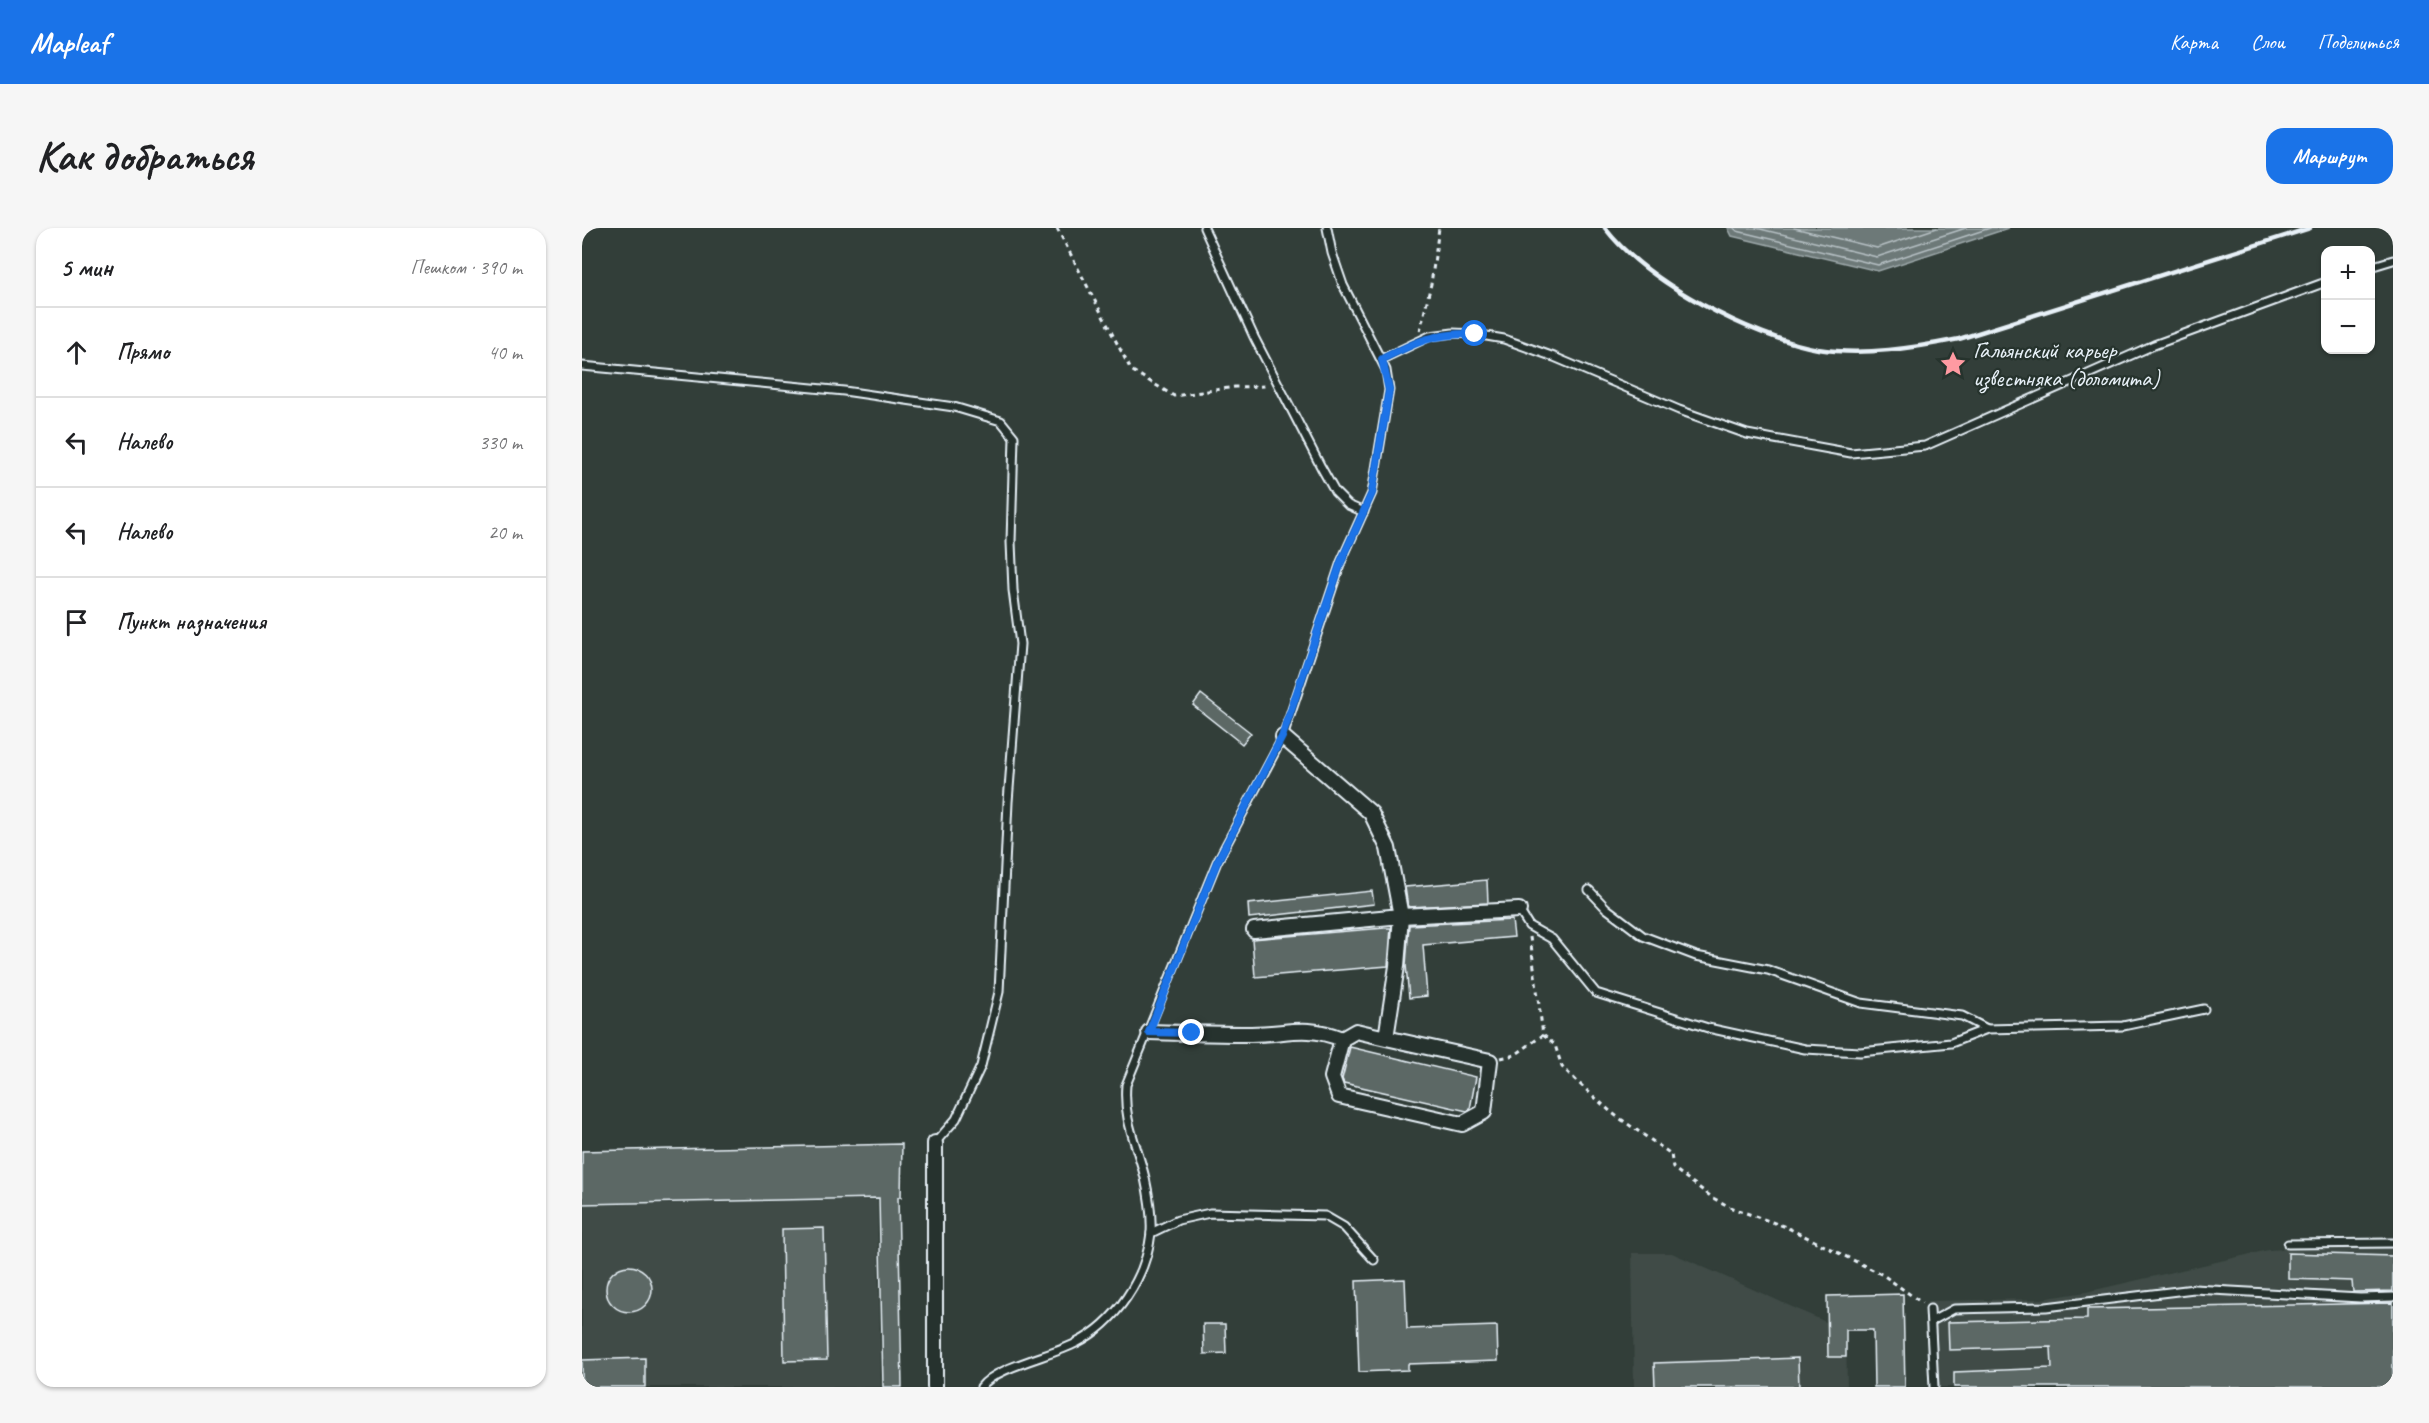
<!DOCTYPE html>
<html lang="ru">
<head>
<meta charset="utf-8">
<style>
  body { margin:0; font-family:Caveat,sans-serif; background:#f6f6f6; color:#202124 }
  .controls { position:absolute; right:18px; top:18px; display:grid; overflow:hidden; border-radius:12px; box-shadow:0 2px 4px #0004 }
  .controls button { width:54px; height:54px; display:grid; place-items:center; padding:0; border:0; border-bottom:2px solid #e0e0e0; background:#fff; color:#202124; font:30px sans-serif }
  .stop { position:absolute; width:18px; height:18px; margin:-14px; border:4px solid #1a73e8; border-radius:50%; background:#fff }
  .stop.end { background:#1a73e8; border-color:#fff; box-shadow:0 2px 6px #0008 }
  .list { margin:0; padding:0; list-style:none }
  h2 { display:flex; justify-content:space-between; align-items:center; height:78px; margin:0; padding:0 24px; font-size:26px }
  h2 small { font-size:20px; font-weight:400; color:#757577 }
  .list li { display:grid; grid-template-columns:39px 1fr auto; gap:18px; align-items:center; box-sizing:border-box; height:90px; padding:0 24px; border-top:2px solid #e0e0e0 }
  .list b { display:block; font-size:22px; white-space:nowrap }
  .list em { font-size:20px; font-style:normal; color:#757577 }
  .icon { flex:none; width:33px; height:33px; fill:none; stroke:currentColor; stroke-width:2; stroke-linecap:round; stroke-linejoin:round }
  .map { position:relative; flex:none; width:1811px; height:1159px; overflow:hidden; border-radius:18px }
  header { display:flex; align-items:center; gap:36px; box-sizing:border-box; height:84px; padding:0 30px; background:#1a73e8; color:#fff }
  header strong { font-size:28px }
  nav { display:flex; gap:33px; margin-inline-start:auto; font-size:21px }
  .intro { display:flex; align-items:center; justify-content:space-between; box-sizing:border-box; height:144px; padding:0 36px }
  h1 { margin:0; font-size:42px }
  .button { padding:15px 27px; border-radius:18px; background:#1a73e8; color:#fff; font-size:21px; font-weight:700 }
  main { display:flex; gap:36px; padding:0 36px }
  aside { flex:1; background:#fff; border-radius:18px; box-shadow:0 2px 4px #0004 }
  .map>svg:first-child { display:block }
</style>
</head>
<body>
<header>
<strong>Mapleaf</strong>
<nav><a>Карта</a><a>Слои</a><a>Поделиться</a></nav>
</header>
<div class="intro"><h1>Как добраться</h1><a class="button">Маршрут</a></div>
<main>
<aside>
<h2>5 мин<small>Пешком · 390 m</small></h2>
<ul class="list">
<li><svg class="icon" aria-label="ahead" viewBox="0 0 24 24"><path d="M12 20V5M6 11l6-6 6 6"/></svg><div><b>Прямо</b></div><em>40 m</em></li>
<li><svg class="icon" aria-label="left" viewBox="0 0 24 24"><path d="M17 20v-9H6M10 6l-5 5 5 5"/></svg><div><b>Налево</b></div><em>330 m</em></li>
<li><svg class="icon" aria-label="left" viewBox="0 0 24 24"><path d="M17 20v-9H6M10 6l-5 5 5 5"/></svg><div><b>Налево</b></div><em>20 m</em></li>
<li><svg class="icon" aria-label="arrive" viewBox="0 0 24 24"><path d="M6 21V4h12l-3 4 3 4H6"/></svg><div><b>Пункт назначения</b></div></li>
</ul>
</aside>
<div class="map">
<svg width="1811" height="1159" viewBox="0 0 1811 1159">
  <rect width="100%" height="100%" fill="#323e39"/>
  <filter id="ink" filterUnits="userSpaceOnUse"><feTurbulence type="fractalNoise" baseFrequency=".0167" numOctaves="2"/><feDisplacementMap in="SourceGraphic" scale="12" xChannelSelector="R" yChannelSelector="G"/><feConvolveMatrix kernelMatrix="1 2 1 2 8 2 1 2 1" color-interpolation-filters="sRGB"/></filter>
  <g filter="url(#ink)">
    <!-- built -->
    <g fill="#3f4b46">
      <polygon points="295,971 299,1159 0,1159 0,977"/>
      <polygon points="1811,1015 1811,1159 1346,1159 1345,1073 1459,1071 1504,1064 1686,1022"/>
      <polygon points="1050,1025 1090,1025 1264,1103 1265,1159 1052,1159"/>
    </g>
    <!-- water -->
    <polygon fill="#6d7978" stroke="#9ea9ab" stroke-width="1.5" points="1146,0 1427,0 1296,43 1150,8"/>
    <g fill="none" stroke-linecap="round" stroke-linejoin="round">
      <!-- shore -->
      <g stroke="#b7c1c5" stroke-width="1.5">
        <polyline points="1152,0 1155,3 1296,37 1408,0"/>
        <polyline points="1174,0 1295,29 1384,0"/>
        <polyline points="1212,0 1295,20 1355,0"/>
      </g>
    </g>
    <!-- building -->
    <g fill="#5c6865" stroke="#e8f1f8" stroke-width="1.5">
      <polygon points="619,466 669,505 660,516 611,477"/>
      <polygon points="905,652 906,675 826,679 823,659"/>
      <polygon points="790,663 792,676 667,690 666,676"/>
      <polygon points="930,692 932,709 841,717 845,768 827,770 824,737 827,697"/>
      <polygon points="803,700 809,700 806,738 673,749 670,711"/>
      <polygon points="768,819 894,849 888,881 885,883 762,855 760,851"/>
      <polygon points="320,916 319,969 316,969 320,1159 301,1159 297,970 0,976 0,923"/>
      <polygon points="242,1000 245,1132 202,1133 200,1001"/>
      <polygon points="1706,1025 1811,1028 1811,1063 1771,1064 1770,1053 1706,1051"/>
      <circle cx="47" cy="1061" r="23"/>
      <polygon points="823,1051 825,1101 915,1098 916,1133 826,1136 826,1142 777,1144 774,1053"/>
      <polygon points="1321,1066 1323,1159 1292,1159 1291,1102 1264,1102 1264,1129 1246,1129 1245,1068"/>
      <polygon points="1811,1075 1811,1159 1372,1159 1372,1144 1470,1140 1469,1119 1367,1122 1366,1094 1505,1091 1505,1081"/>
      <polygon points="621,1096 643,1096 644,1125 622,1126"/>
      <polygon points="63,1130 63,1159 0,1159 0,1132"/>
      <polygon points="1216,1130 1217,1159 1073,1159 1072,1135"/>
    </g>
    <g fill="none" stroke-linecap="round" stroke-linejoin="round">
      <!-- service casing -->
      <g stroke="#e8f1f8" stroke-width="11">
        <g id="service">
          <polyline points="622,0 672,109 739,239 753,264 766,277 782,284"/>
          <polyline points="1788,39 1811,32"/>
          <polyline points="800,131 848,108 871,105 893,106 922,111 972,129 1097,182 1165,206 1269,225 1343,218 1572,117 1744,54"/>
          <polyline points="0,138 262,163 372,179 419,193 432,209 429,314 431,362 438,416 426,574 417,764 399,838 374,891 353,915"/>
          <polyline points="1007,662 1024,680 1061,708 1114,728 1186,742 1279,775 1380,788 1405,801"/>
          <polyline points="937,682 947,698 970,711 1014,765 1126,800 1223,821 1278,824 1369,815 1405,801 1541,798 1622,781"/>
          <polyline points="569,1005 596,992 628,985 743,988 762,999 792,1032"/>
          <polyline points="1706,1016 1811,1015"/>
          <polyline points="1348,1081 1352,1159"/>
          <polyline points="1350,1093 1372,1081 1464,1079 1612,1061 1778,1070 1811,1069"/>
          <path d="M399,1159C413,1139 470,1128 494,1115C534,1095 564,1050 569,1005C570,987 567,968 563,950C555,916 541,893 544,857L635,634L701,509L759,334L790,265L807,162L804,142L761,57L750,25L745,0"/>
        </g>
      </g>
      <!-- minor casing -->
      <g stroke="#e8f1f8" stroke-width="18">
        <g id="minor">
          <polyline points="701,509 789,585 806,620 819,688 937,682"/>
          <polyline points="672,702 819,688 815,738 804,810 774,803 760,811 750,849 757,868 880,896 902,884 908,833 804,810"/>
          <path d="M567,804C601,805 635,806 669,806C706,806 723,796 760,811"/>
          <polyline points="353,915 353,1159"/>
        </g>
      </g>
      <!-- path -->
      <g stroke="#e8f1f8" stroke-width="3" stroke-dasharray="4.5 4.5" stroke-linecap="butt">
        <polyline points="475,0 549,142 592,168 653,159 685,158"/>
        <polyline points="838,103 849,56 857,0"/>
        <polyline points="948,709 961,807 973,817 980,839 1001,859 1030,885 1089,926 1091,940 1131,970 1150,980 1204,999 1301,1047 1340,1075"/>
        <polyline points="919,830 933,827 961,807"/>
      </g>
      <!-- service -->
      <use href="#service" stroke="#26332d" stroke-width="7"/>
      <!-- minor -->
      <use href="#minor" stroke="#26332d" stroke-width="14"/>
      <!-- rail -->
      <path stroke="#e8f1f8" stroke-width="4.5" d="M1023,0C1064,54 1169,109 1236,121C1282,128 1332,120 1377,111L1728,0"/>
    </g>
  </g>
  <g fill="none" stroke-linecap="round" stroke-linejoin="round" filter="url(#ink)">
    <!-- route -->
    <path stroke="#1a73e8" stroke-width="8" d="M610,805L567,804L635,634L700,509L759,334L790,265L807,162L800,131C836,113 852,105 893,106"/>
  </g>
  <!-- icons -->
  <defs>
    <g id="sight-bare" transform="scale(2.07)"><path d="M0-6L1.8-2.2L6-1.7L2.9 1.2L3.7 5.4L0 3.3L-3.7 5.4L-2.9 1.2L-6-1.7L-1.8-2.2Z" fill="#ff9aa2" stroke="#26332d" stroke-width="2.5" paint-order="stroke"/></g>
  </defs>
  <g fill-rule="evenodd">
    <use href="#sight-bare" x="1371" y="136"/>
  </g>
  <g text-anchor="middle" dominant-baseline="central" stroke-width="4.5" stroke-linejoin="round" paint-order="stroke">
    <!-- poi labels -->
    <g font-size="24" fill="#e8f1f8" stroke="#26332d" text-anchor="start">
      <text x="1391" y="122">Гальянский карьер<tspan x="1391" dy="28">известняка (доломита)</tspan></text>
    </g>
  </g>
</svg>
<div class="controls">
<button>+</button>
<button>−</button>
</div>
<div class="stop" style="left:893px;top:106px"></div>
<div class="stop end" style="left:610px;top:805px"></div>
</div>
</main>
</body>
</html>
